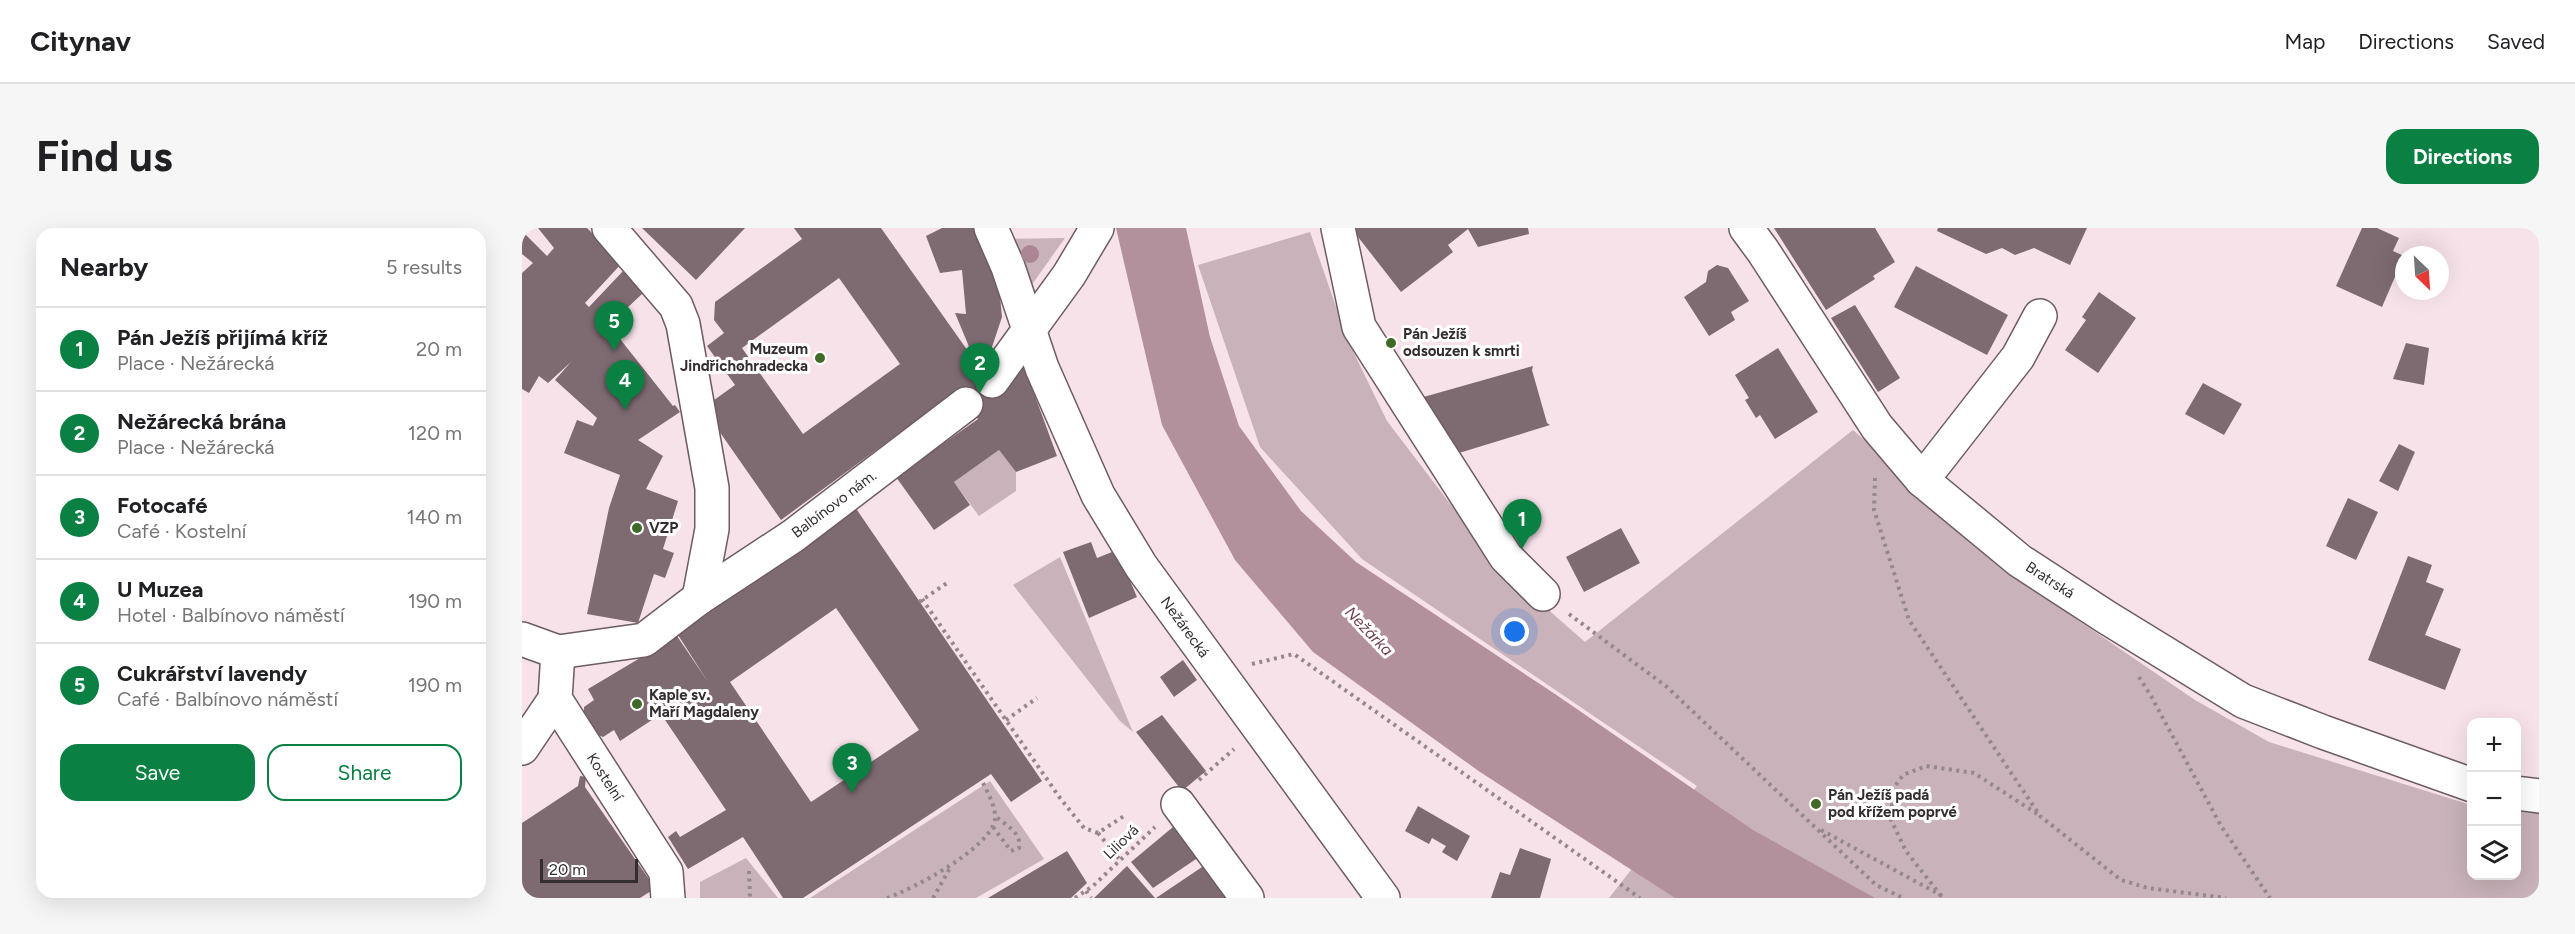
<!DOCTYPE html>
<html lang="en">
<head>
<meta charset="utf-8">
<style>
  body { margin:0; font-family:Figtree,sans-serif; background:#f6f6f6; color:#202124 }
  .controls { position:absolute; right:18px; bottom:18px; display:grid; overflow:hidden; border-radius:12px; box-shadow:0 6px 24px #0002 }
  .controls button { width:54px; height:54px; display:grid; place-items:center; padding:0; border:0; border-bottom:2px solid #e0e0e0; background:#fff; color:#202124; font:30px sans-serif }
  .compass { position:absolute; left:1873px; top:18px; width:54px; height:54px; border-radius:50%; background:#fff; box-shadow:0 6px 24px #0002; rotate:155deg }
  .scale { position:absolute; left:18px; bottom:15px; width:98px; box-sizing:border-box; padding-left:6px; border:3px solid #342d2f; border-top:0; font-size:16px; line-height:21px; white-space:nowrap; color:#342d2f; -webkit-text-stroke:4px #fff; paint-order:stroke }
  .you { position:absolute; left:993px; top:404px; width:21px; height:21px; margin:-15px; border:4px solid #fff; border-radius:50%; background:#1a73e8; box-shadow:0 0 0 9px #1a73e833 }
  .badge { display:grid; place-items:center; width:39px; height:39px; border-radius:50%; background:#0b8043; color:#fff; font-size:20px; font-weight:700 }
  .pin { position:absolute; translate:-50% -50px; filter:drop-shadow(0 2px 3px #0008) }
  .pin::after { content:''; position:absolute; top:32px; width:21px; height:18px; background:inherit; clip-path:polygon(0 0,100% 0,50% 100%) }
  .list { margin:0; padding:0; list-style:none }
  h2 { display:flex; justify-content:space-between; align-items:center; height:78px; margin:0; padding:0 24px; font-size:26px }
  h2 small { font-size:20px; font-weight:400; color:#757577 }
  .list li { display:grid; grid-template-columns:39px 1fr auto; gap:18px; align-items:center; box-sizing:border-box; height:84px; padding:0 24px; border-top:2px solid #e0e0e0 }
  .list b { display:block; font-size:22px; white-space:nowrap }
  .list p { margin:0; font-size:20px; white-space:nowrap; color:#757577 }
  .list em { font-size:20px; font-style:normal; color:#757577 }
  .actions { display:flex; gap:12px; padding:18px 24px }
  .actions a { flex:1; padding:14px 0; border:2px solid #0b8043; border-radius:18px; text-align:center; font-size:21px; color:#0b8043 }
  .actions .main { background:#0b8043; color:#fff }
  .icon { flex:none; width:33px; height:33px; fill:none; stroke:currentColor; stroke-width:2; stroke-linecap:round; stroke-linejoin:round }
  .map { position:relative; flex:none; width:2017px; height:670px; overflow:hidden; border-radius:18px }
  header { display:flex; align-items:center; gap:36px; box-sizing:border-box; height:84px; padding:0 30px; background:#fff; border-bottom:2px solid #e0e0e0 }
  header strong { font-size:28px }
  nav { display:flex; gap:33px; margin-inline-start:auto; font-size:21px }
  .intro { display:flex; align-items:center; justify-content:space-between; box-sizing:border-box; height:144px; padding:0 36px }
  h1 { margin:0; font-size:42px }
  .button { padding:15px 27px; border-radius:18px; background:#0b8043; color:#fff; font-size:21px; font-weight:700 }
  main { display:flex; gap:36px; padding:0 36px }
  aside { flex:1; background:#fff; border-radius:18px; box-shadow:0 6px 24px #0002 }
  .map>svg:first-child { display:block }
</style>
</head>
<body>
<header>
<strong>Citynav</strong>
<nav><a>Map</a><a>Directions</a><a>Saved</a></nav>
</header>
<div class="intro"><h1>Find us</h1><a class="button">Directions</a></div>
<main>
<aside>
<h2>Nearby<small>5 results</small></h2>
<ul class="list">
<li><span class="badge">1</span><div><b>Pán Ježíš přijímá kříž</b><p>Place · Nežárecká</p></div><em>20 m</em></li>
<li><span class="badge">2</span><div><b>Nežárecká brána</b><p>Place · Nežárecká</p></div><em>120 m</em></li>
<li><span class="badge">3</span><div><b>Fotocafé</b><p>Café · Kostelní</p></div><em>140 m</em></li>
<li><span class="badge">4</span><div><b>U Muzea</b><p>Hotel · Balbínovo náměstí</p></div><em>190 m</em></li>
<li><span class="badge">5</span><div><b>Cukrářství lavendy</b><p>Café · Balbínovo náměstí</p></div><em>190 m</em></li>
</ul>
<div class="actions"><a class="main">Save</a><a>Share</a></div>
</aside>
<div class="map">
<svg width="2017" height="670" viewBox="0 0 2017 670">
  <rect width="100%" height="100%" fill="#f7e2e9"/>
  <!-- green -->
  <g fill="#c9b2b9">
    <polygon points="788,4 826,113 865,193 974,336 1063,414 1331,202 1462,319 1557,393 1673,472 1747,514 1949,577 1950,648 1994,648 1995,582 2017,584 2017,670 1087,670 1175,558 840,331 738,219 676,37"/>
    <polygon points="543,10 504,65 486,11"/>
    <polygon points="477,222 494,244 494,263 457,288 432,254"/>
    <polygon points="538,329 611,504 598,493 491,357"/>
    <polygon points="468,553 522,631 454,670 288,670"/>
    <polygon points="224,630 256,670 178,670 178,654"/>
  </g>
  <!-- water -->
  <polygon fill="#b3919c" points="594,0 664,0 688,109 717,198 779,283 834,334 1033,466 1231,602 1353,670 1153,670 958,544 791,424 713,332 640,197"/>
  <!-- building -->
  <g fill="#7d6b71" fill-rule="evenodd">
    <polygon points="16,0 65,0 100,35 63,75 67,79 103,41 120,66 87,97 151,178 153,177 158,184 116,212 141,228 124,261 156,273 141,321 152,325 143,350 132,346 116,395 65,386 87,280 98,247 42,225 55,192 71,198 75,190 33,152 49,134 26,155 17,148 7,165 0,161 0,45 11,35 0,26 0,3 25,28 32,20"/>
    <polygon points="120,0 223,0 174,52"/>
    <path d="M272,0H359L453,133L433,85L444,86L440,42L418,45L404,8L420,0H457L475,38L480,89L462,143L502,138L535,228L494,244L477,222L432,254L448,277L412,302L374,249L456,191L433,164L259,292L181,180L213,157L185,118L202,105L192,92L193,74L280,11ZM317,50L378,136L281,206L220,120Z"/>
    <polygon points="829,0 1006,0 1007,6 956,19 946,1 926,17 931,24 879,64"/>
    <polygon points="1252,0 1353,0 1373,34 1351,48 1353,51 1304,82"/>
    <polygon points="1416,0 1565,0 1548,37 1512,20 1493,27 1480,20 1464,26 1415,3"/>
    <polygon points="1840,0 1855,0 1877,10 1871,23 1882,28 1860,79 1814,58"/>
    <polygon points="1195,37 1206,40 1227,73 1209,84 1213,92 1187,108 1162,69 1184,54 1186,43"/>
    <polygon points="1394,38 1486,87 1465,127 1372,79"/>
    <polygon points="1577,64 1614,90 1576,145 1543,122 1564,92 1560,89"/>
    <polygon points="1333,77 1378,150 1356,164 1309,90"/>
    <polygon points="1884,115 1907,120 1902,157 1871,151"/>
    <polygon points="1256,120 1296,184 1253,211 1238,187 1234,190 1223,172 1227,170 1213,147"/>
    <polygon points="1011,138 1010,142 1025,195 1028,197 937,225 898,170"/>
    <polygon points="1681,155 1720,176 1702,207 1663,186"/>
    <polygon points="1877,216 1893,224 1876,263 1857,253"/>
    <polygon points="1826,270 1856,284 1834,332 1804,318"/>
    <path d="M333,279L520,553L489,574L469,546L281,670H261L221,609L166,641L146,609L154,603L158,609L204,582L139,486L98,513L92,502L81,509L69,504L62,493V479L72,472L66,461L155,408L186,454L156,407ZM314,380L397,502L289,574L208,454Z"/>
    <polygon points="1099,300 1118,335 1062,364 1044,329"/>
    <polygon points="569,314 575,330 595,322 615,369 567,390 541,324"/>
    <polygon points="1886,328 1910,337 1904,354 1922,361 1903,407 1939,421 1923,462 1846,432"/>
    <polygon points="661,432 675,452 652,469 638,449"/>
    <polygon points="640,487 684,543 660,563 614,504"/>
    <polygon points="58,548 64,549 63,559 131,657 140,665 129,663 118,670 0,670 0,595 56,558"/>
    <polygon points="896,578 948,608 935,633 920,624 924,618 910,610 907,616 883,603"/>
    <polygon points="657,594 683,625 631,660 609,634"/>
    <polygon points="998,620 1029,631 1018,670 969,670 978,644 988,647"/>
    <polygon points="545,623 565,655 549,670 466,670"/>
    <polygon points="689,633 714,670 634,670"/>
    <polygon points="605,638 633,670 572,670"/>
  </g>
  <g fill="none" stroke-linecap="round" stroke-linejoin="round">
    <!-- minor casing -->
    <g stroke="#6d5c62" stroke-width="36">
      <g id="minor">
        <polyline points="87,0 154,78 161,96 190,260 190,301 177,370"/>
        <polyline points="469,0 486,39 520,140 576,267 619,338 861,670"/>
        <polyline points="816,0 837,99 984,329 1021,366"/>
        <polyline points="1224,0 1241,23 1355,199 1400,252 1498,333 1584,389 1721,473 1801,504 1950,557"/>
        <polyline points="470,153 547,47 575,0"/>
        <polyline points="1400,252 1496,129 1518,88"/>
        <polyline points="0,411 36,424 122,412 177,370 271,308 444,176"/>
        <polyline points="36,424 33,471 144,644 146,670"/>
        <polyline points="0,520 33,471"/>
        <polyline points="1994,565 2017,568"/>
        <polyline points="656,576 725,670"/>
      </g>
    </g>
    <!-- path -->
    <g stroke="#95878c" stroke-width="4" stroke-dasharray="3 4.5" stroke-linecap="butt">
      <polyline points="1353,250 1352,282 1387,392 1518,588 1599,652 1626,660 1704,670"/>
      <polyline points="400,371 538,570 562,600 576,605 602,588"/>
      <polyline points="397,374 428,353"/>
      <polyline points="1047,386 1145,459 1354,657 1381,670"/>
      <polyline points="730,436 772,426 1118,670"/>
      <polyline points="1617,449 1629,468 1699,598 1748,670"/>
      <polyline points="484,492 515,470"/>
      <polyline points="677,552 712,521"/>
      <path d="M471,599L489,623L497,620C500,605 484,597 473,588"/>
      <polyline points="1299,602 1424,670"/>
      <polyline points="576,605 598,632"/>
      <polyline points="227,643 228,670"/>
      <polyline points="564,663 569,670"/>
      <polyline points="1419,668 1384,623 1369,592 1371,561 1381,547 1404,538 1452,545 1517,587"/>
      <path d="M365,670C391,661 469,620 473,591C474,579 466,565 461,555"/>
      <polyline points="411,670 428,640"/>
      <polyline points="553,670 571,658 633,599"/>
    </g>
    <!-- minor -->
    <use href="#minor" stroke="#fff" stroke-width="33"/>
  </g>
  <!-- trees -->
  <circle fill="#ab8694" cx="508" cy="26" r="9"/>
  <!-- markers -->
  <g fill="#416a26" stroke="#fff" stroke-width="2">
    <circle cx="869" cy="115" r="6"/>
    <circle cx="298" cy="130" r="6"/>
    <circle cx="115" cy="300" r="6"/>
    <circle cx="115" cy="476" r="6"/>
    <circle cx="1294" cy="576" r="6"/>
  </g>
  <g text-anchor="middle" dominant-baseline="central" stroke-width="6" stroke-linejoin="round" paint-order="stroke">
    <!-- poi labels -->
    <g font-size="15" font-weight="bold" fill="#342d2f" stroke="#fff" text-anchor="start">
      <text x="881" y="106">Pán Ježíš<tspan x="881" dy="17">odsouzen k smrti</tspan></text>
      <text x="286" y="121" text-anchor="end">Muzeum<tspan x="286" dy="17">Jindřichohradecka</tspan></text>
      <text x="127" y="300">VZP</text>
      <text x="127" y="467">Kaple sv.<tspan x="127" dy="17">Maří Magdaleny</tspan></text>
      <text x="1306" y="567">Pán Ježíš padá<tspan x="1306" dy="17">pod křížem poprvé</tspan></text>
    </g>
    <!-- street labels -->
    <g font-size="15" fill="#342d2f" stroke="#fff">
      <text transform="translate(312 276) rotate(-37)">Balbínovo nám.</text>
      <text transform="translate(1528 352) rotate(33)">Bratrská</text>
      <text transform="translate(663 399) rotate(54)">Nežárecká</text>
      <text transform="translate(83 549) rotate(57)">Kostelní</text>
      <text transform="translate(599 614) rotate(-44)">Liliová</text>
    </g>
    <!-- water labels -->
    <g font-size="16" font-style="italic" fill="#724054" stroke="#fff">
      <text transform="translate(847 403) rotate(46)">Nežárka</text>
    </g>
  </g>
</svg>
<div class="controls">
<button>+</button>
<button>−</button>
<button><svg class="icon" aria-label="layers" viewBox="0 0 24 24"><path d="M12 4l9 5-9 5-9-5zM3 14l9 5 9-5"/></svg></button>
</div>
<svg class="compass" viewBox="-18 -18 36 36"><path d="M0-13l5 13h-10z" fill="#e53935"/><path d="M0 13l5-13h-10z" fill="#757577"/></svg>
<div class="scale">20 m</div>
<div class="you"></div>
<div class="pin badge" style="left:1000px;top:321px">1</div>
<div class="pin badge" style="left:458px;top:165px">2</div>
<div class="pin badge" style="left:330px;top:565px">3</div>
<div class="pin badge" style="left:103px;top:182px">4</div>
<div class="pin badge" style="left:92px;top:123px">5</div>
</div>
</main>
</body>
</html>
